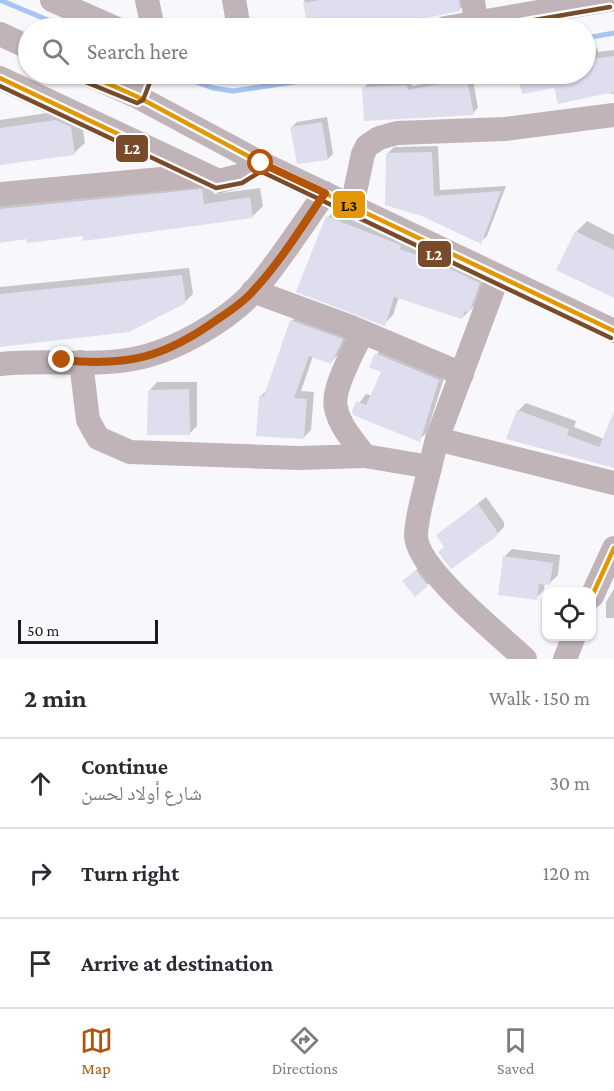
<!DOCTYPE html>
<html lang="en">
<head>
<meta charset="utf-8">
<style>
  body { margin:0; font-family:"Crimson Pro","Noto Naskh Arabic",serif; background:#f2f2f3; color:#2b2b33 }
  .controls { position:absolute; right:18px; bottom:18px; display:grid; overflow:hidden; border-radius:12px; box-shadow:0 2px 4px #0004 }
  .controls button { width:54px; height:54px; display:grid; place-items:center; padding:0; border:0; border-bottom:2px solid #e1e1e2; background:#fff; color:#2b2b33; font:30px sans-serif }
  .scale { position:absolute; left:18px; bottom:15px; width:140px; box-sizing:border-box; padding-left:6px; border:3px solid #1c1924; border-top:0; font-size:16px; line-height:21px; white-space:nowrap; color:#1c1924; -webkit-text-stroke:4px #fff; paint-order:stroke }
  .stop { position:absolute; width:18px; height:18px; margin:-14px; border:4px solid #b45309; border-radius:50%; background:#fff }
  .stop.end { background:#b45309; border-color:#fff; box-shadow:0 2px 6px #0008 }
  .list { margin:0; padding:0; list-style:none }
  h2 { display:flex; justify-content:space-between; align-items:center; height:78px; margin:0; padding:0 24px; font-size:26px }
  h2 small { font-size:20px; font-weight:400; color:#7c7c81 }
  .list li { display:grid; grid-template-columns:39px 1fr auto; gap:18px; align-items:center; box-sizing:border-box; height:90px; padding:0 24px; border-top:2px solid #e1e1e2 }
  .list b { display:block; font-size:22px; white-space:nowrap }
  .list p { margin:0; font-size:20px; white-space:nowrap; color:#7c7c81 }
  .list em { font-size:20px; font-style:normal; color:#7c7c81 }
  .icon { flex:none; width:33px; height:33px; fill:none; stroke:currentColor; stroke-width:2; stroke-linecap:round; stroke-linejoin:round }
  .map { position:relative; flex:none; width:614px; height:659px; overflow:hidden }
  .search { position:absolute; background:#fff; box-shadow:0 2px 4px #0004; left:18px; right:18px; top:18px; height:66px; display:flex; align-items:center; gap:15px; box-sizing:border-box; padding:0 21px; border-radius:33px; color:#7c7c81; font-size:22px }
  .sheet { height:348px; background:#fff }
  nav { display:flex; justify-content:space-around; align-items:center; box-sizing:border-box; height:84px; border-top:2px solid #e1e1e2; background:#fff; font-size:16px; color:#7c7c81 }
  nav a { display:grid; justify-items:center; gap:3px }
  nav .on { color:#b45309 }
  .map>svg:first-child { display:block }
</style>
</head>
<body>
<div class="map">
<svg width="614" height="659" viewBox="0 0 614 659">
  <rect width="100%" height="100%" fill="#f8f7fb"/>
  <!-- shadow -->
  <g fill="#0003">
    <polygon points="304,0 469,0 459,10 367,28 310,28"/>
    <polygon points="597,48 598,52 614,50 614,94 555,86 523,93 519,74 586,74 586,50"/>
    <polygon points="472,74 478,108 473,113 364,88 369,82 412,80 412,86"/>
    <polygon points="67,110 81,117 85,143 74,153 0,164 0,120"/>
    <polygon points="327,117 333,154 328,159 292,127 297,122"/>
    <polygon points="438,146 440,190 506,186 487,236 480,242 387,154 394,147"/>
    <polygon points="212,180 214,194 260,188 263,206 253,216 0,241 0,201"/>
    <polygon points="337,208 488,274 478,302 462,318 399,297 393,315 384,324 328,217"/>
    <polygon points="587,221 614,235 614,295 576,232"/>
    <polygon points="189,268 193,294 185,302 0,345 0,287"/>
    <polygon points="299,313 350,331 339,354 331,362 313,356 301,391 314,392 311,430 303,438 261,396 268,389 292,321"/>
    <polygon points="384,346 446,372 427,432 419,440 353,411 366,394 372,396 383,372 371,366 377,354"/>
    <polygon points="157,382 197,382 197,426 189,434 150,390"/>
    <polygon points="526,403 576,421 574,427 604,439 614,425 614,467 518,411"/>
    <polygon points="486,497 504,522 504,527 496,535 446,546 438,535"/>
    <polygon points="512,549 560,555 558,575 550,583 545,583 544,590 536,598 504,557"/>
    <polygon points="421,566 432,580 427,585 409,576"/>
    <polygon points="614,589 614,618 606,618 606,602"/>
  </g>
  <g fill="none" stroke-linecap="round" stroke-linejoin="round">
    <!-- stream -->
    <g stroke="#a7c5f2" stroke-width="5">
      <polyline points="0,0 67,28"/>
      <polyline points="586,38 614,33"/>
      <polyline points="173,74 213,88 233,91 348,74"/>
    </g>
  </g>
  <!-- building -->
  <g fill="#dfdeee">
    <polygon points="320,0 459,0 460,11 376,28 308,28 303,3"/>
    <polygon points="614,56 614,92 558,104 554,88 522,94 518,74 585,74 585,60"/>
    <polygon points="467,79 474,115 364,121 362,87 407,85 408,90"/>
    <polygon points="56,120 71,127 75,155 0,165 0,128"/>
    <polygon points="322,122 328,160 297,164 290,127"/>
    <polygon points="432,152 434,196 501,191 481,244 422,216 385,205 386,153"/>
    <polygon points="202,189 204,204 250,197 253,218 83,241 83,236 27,243 26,239 0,243 0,209"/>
    <polygon points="326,216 401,245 400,249 434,261 480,283 469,313 465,311 462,319 394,297 385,326 296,292"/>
    <polygon points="575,231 614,250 614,298 556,270"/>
    <polygon points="182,275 186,303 129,332 0,347 0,294"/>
    <polygon points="290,320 343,339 331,364 309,356 294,398 307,399 304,439 256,436 259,396 264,396"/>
    <polygon points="375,353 439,380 420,442 353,415 352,411 356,401 366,405 381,372 369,367"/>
    <polygon points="189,389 190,435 147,435 148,390"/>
    <polygon points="517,410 569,429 567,435 599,447 614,411 614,468 506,439"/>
    <polygon points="478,504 497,531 497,536 451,569 438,552 444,547 436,535"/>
    <polygon points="503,556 553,563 550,585 539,584 537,600 498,595"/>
    <polygon points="416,570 428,586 415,597 402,581"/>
  </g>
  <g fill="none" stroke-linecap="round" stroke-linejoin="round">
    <!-- minor -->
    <g stroke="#c0b4b8" stroke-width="24">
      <polyline points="52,0 115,28"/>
      <polyline points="147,0 153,28"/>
      <polyline points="234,0 239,28"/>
      <polyline points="473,0 476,23"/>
      <polyline points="445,28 609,0"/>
      <polyline points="0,34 28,47"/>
      <polyline points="86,74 136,96 261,163 614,331"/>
      <polyline points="0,78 219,181 239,176 261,163"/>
      <polyline points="136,96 145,74"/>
      <polyline points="0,194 204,175"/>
      <polyline points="352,206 363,154 367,146 379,138 397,133 505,129 614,115"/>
      <polyline points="253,291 351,327 462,374"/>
      <path d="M362,333C354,351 331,389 336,408C339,425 354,442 365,456L430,467C425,489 417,513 416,535C415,568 500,635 525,659"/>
      <polyline points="81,362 88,420 98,438 130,452 298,458 365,456"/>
      <path d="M0,364C44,359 90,367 133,359C173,352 228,321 255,290C280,260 302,226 325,193"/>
      <polyline points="437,439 614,483"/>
      <polyline points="430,467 437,439 498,276"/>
      <polyline points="592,596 614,548"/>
      <polyline points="565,659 574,636"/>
    </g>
    <!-- bus-1 casing -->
    <g stroke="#fff" stroke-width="9">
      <g id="bus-1">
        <polyline points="86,74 136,96 261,163 614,331"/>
        <polyline points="0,78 133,141"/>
        <polyline points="592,596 614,548"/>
      </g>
    </g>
    <!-- bus-2 casing -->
    <g stroke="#fff" stroke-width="9">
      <g id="bus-2">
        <polyline points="487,28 610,7"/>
        <polyline points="83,81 137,103 143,100 152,77"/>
        <polyline points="0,86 216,188 242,183 265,169"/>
        <polyline points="258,170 611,338"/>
      </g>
    </g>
    <!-- bus-1 -->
    <use href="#bus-1" stroke="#e19804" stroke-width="4.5"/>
    <!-- bus-2 -->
    <use href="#bus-2" stroke="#7a4b2a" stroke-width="4.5"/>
  </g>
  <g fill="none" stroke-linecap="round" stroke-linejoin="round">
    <!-- route -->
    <path stroke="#b45309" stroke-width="8" d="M62,360C128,367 165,357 218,319C230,311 244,302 254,290C281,261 302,226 325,193L261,163"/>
  </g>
  <g stroke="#fff" stroke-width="2">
    <rect x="115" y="134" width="34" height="29" rx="6" fill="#7a4b2a"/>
    <rect x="332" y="190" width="34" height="29" rx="6" fill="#e19804"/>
    <rect x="417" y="240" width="35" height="28" rx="6" fill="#7a4b2a"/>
  </g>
  <g font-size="16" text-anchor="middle" font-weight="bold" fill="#fff">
    <text x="132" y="154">L2</text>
    <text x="434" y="260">L2</text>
  </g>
  <g font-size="16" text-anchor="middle" font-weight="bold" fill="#111">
    <text x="349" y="211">L3</text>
  </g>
</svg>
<div class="controls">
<button><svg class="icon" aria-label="locate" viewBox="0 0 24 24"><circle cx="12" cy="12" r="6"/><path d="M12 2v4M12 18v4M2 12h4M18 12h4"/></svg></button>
</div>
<div class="scale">50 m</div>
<div class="stop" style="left:261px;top:163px"></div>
<div class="stop end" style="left:62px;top:360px"></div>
<div class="search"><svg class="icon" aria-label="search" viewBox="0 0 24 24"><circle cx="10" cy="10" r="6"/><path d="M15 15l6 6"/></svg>Search here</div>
</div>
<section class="sheet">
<h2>2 min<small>Walk · 150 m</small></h2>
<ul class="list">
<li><svg class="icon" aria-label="ahead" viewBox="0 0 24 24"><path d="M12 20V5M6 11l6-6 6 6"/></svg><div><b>Continue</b><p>شارع أولاد لحسن</p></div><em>30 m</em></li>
<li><svg class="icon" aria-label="right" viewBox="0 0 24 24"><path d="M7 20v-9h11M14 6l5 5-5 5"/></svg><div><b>Turn right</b></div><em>120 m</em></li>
<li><svg class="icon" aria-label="arrive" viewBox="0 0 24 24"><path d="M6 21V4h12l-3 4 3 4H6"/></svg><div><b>Arrive at destination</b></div></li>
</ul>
</section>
<nav>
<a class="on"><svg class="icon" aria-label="map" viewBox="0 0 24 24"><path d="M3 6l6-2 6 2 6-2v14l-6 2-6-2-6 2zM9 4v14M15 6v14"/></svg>Map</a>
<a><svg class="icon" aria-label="directions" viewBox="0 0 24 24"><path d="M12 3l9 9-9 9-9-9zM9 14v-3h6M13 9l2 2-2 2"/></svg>Directions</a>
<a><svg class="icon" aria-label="saved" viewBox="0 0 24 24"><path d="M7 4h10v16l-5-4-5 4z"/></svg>Saved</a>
</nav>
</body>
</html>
